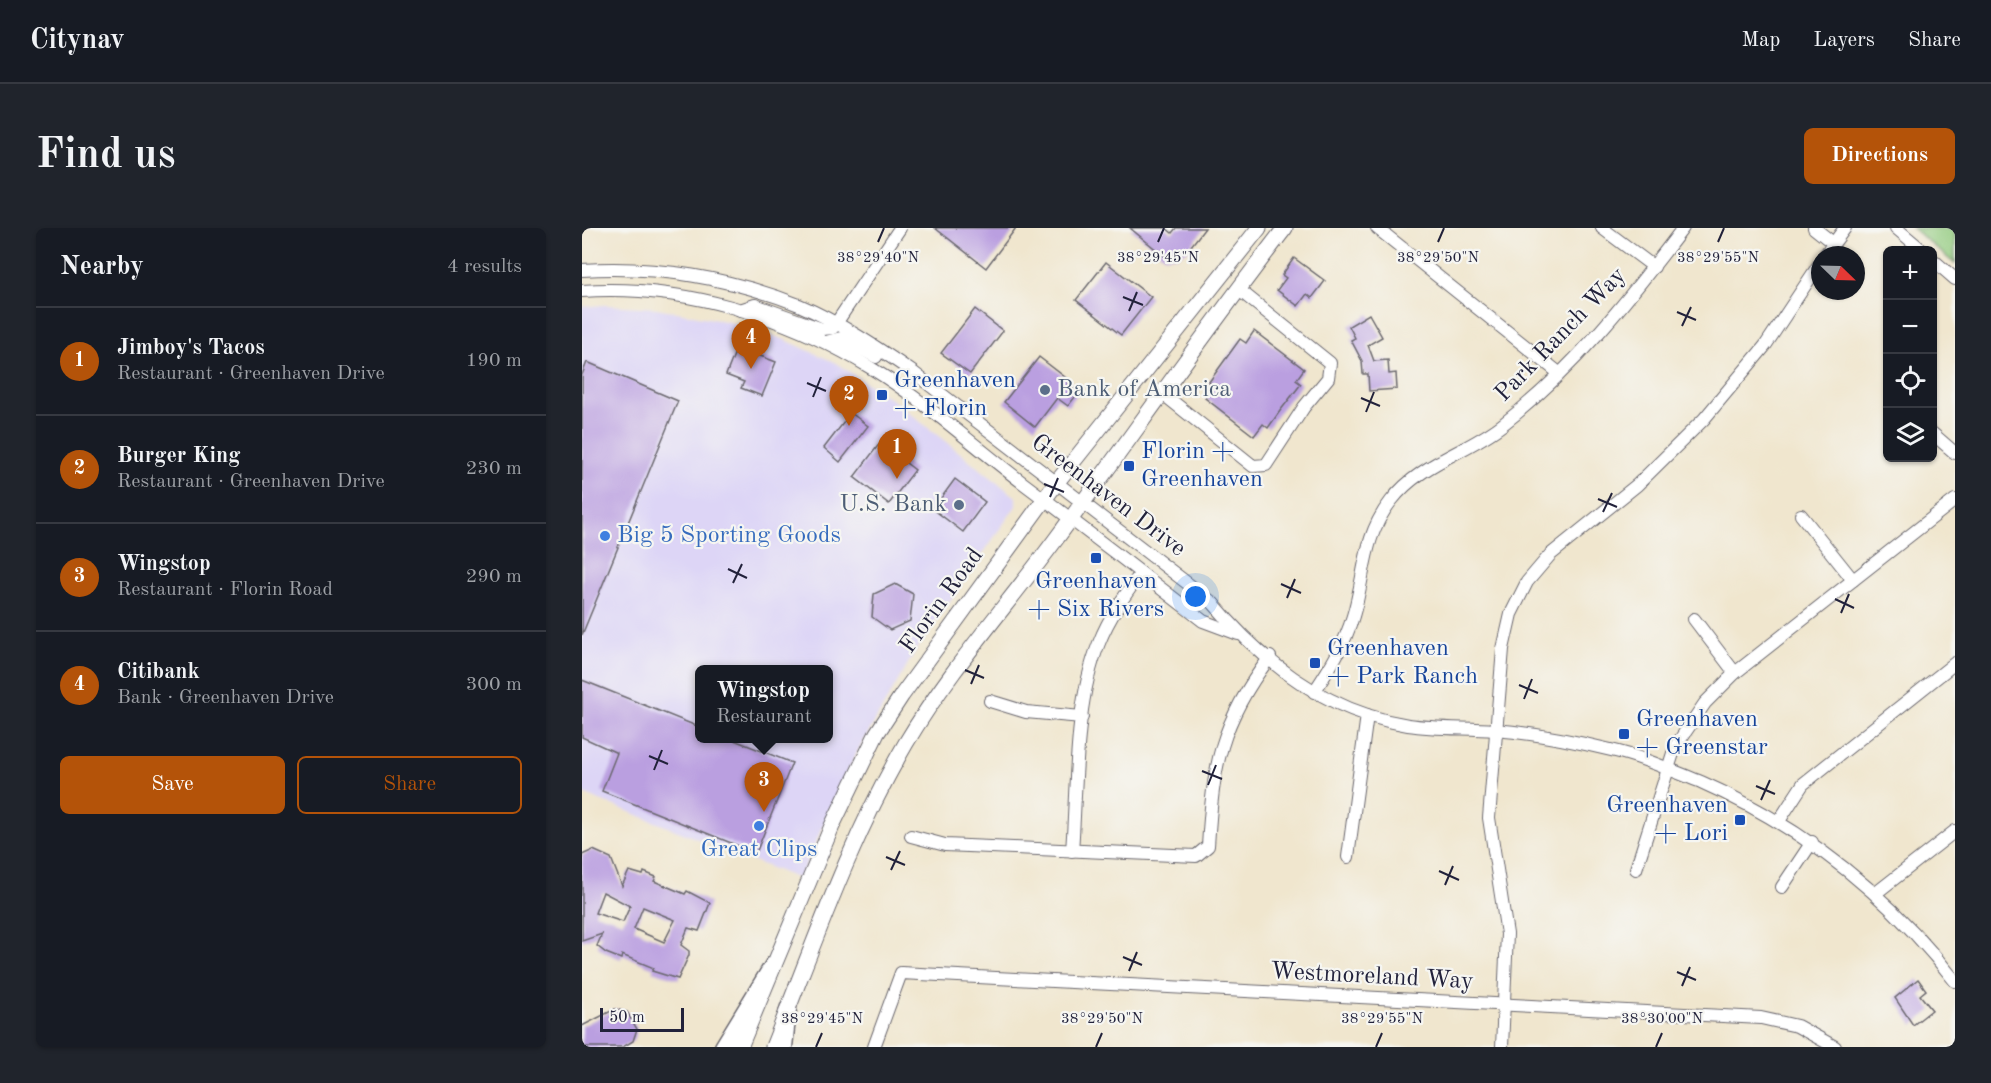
<!DOCTYPE html>
<html lang="en">
<head>
<meta charset="utf-8">
<style>
  body { margin:0; font-family:"Old Standard TT",serif; background:#20242c; color:#f1f3f6 }
  .controls { position:absolute; right:18px; top:18px; display:grid; overflow:hidden; border-radius:9px; box-shadow:0 2px 4px #0004 }
  .controls button { width:54px; height:54px; display:grid; place-items:center; padding:0; border:0; border-bottom:2px solid #363941; background:#171b24; color:#f1f3f6; font:30px sans-serif }
  .compass { position:absolute; left:1229px; top:18px; width:54px; height:54px; border-radius:50%; background:#171b24; box-shadow:0 2px 4px #0004; rotate:113deg }
  .scale { position:absolute; left:18px; bottom:15px; width:84px; box-sizing:border-box; padding-left:6px; border:3px solid #22223b; border-top:0; font-size:16px; line-height:21px; white-space:nowrap; color:#22223b; -webkit-text-stroke:4px #f6f6f2; paint-order:stroke }
  .you { position:absolute; left:614px; top:369px; width:21px; height:21px; margin:-15px; border:4px solid #fff; border-radius:50%; background:#1a73e8; box-shadow:0 0 0 9px #1a73e833 }
  .badge { display:grid; place-items:center; width:39px; height:39px; border-radius:50%; background:#b45309; color:#fff; font-size:20px; font-weight:700 }
  .pin { position:absolute; translate:-50% -50px; filter:drop-shadow(0 2px 3px #0008) }
  .pin::after { content:''; position:absolute; top:32px; width:21px; height:18px; background:inherit; clip-path:polygon(0 0,100% 0,50% 100%) }
  .popup { position:absolute; left:113px; top:437px; width:138px; height:78px; box-sizing:border-box; display:grid; place-content:center; border-radius:9px; background:#171b24; filter:drop-shadow(0 2px 4px #0005); font-size:20px; white-space:nowrap; color:#9ea1a6 }
  .popup b { font-size:22px; color:#f1f3f6 }
  .popup::after { content:''; position:absolute; left:50%; top:100%; margin-left:-12px; border:12px solid transparent; border-top-color:#171b24 }
  .list { margin:0; padding:0; list-style:none }
  h2 { display:flex; justify-content:space-between; align-items:center; height:78px; margin:0; padding:0 24px; font-size:26px }
  h2 small { font-size:20px; font-weight:400; color:#9ea1a6 }
  .list li { display:grid; grid-template-columns:39px 1fr auto; gap:18px; align-items:center; box-sizing:border-box; height:108px; padding:0 24px; border-top:2px solid #363941 }
  .list b { display:block; font-size:22px; white-space:nowrap }
  .list p { margin:0; font-size:20px; white-space:nowrap; color:#9ea1a6 }
  .list em { font-size:20px; font-style:normal; color:#9ea1a6 }
  .actions { display:flex; gap:12px; padding:18px 24px }
  .actions a { flex:1; padding:14px 0; border:2px solid #b45309; border-radius:9px; text-align:center; font-size:21px; color:#b45309 }
  .actions .main { background:#b45309; color:#fff }
  .icon { flex:none; width:33px; height:33px; fill:none; stroke:currentColor; stroke-width:2; stroke-linecap:round; stroke-linejoin:round }
  .map { position:relative; flex:none; width:1373px; height:819px; overflow:hidden; border-radius:9px }
  header { display:flex; align-items:center; gap:36px; box-sizing:border-box; height:84px; padding:0 30px; background:#171b24; border-bottom:2px solid #363941 }
  header strong { font-size:28px }
  nav { display:flex; gap:33px; margin-inline-start:auto; font-size:21px }
  .intro { display:flex; align-items:center; justify-content:space-between; box-sizing:border-box; height:144px; padding:0 36px }
  h1 { margin:0; font-size:42px }
  .button { padding:15px 27px; border-radius:9px; background:#b45309; color:#fff; font-size:21px; font-weight:700 }
  main { display:flex; gap:36px; padding:0 36px }
  aside { flex:1; background:#171b24; border-radius:9px; box-shadow:0 2px 4px #0004 }
  .map>svg:first-child { display:block }
</style>
</head>
<body>
<header>
<strong>Citynav</strong>
<nav><a>Map</a><a>Layers</a><a>Share</a></nav>
</header>
<div class="intro"><h1>Find us</h1><a class="button">Directions</a></div>
<main>
<aside>
<h2>Nearby<small>4 results</small></h2>
<ul class="list">
<li><span class="badge">1</span><div><b>Jimboy's Tacos</b><p>Restaurant · Greenhaven Drive</p></div><em>190 m</em></li>
<li><span class="badge">2</span><div><b>Burger King</b><p>Restaurant · Greenhaven Drive</p></div><em>230 m</em></li>
<li><span class="badge">3</span><div><b>Wingstop</b><p>Restaurant · Florin Road</p></div><em>290 m</em></li>
<li><span class="badge">4</span><div><b>Citibank</b><p>Bank · Greenhaven Drive</p></div><em>300 m</em></li>
</ul>
<div class="actions"><a class="main">Save</a><a>Share</a></div>
</aside>
<div class="map">
<svg width="1373" height="819" viewBox="0 0 1373 819">
  <rect width="100%" height="100%" fill="#f6f6f2"/>
  <filter id="ink" filterUnits="userSpaceOnUse"><feTurbulence type="fractalNoise" baseFrequency=".0167" numOctaves="2"/><feDisplacementMap in="SourceGraphic" scale="12" xChannelSelector="R" yChannelSelector="G"/><feConvolveMatrix kernelMatrix="1 2 1 2 8 2 1 2 1" color-interpolation-filters="sRGB"/></filter>
  <filter id="wash" filterUnits="userSpaceOnUse"><feTurbulence type="fractalNoise" baseFrequency=".008" numOctaves="4" result="noise"/><feDisplacementMap in="SourceGraphic" scale="24" xChannelSelector="R" yChannelSelector="G"/><feGaussianBlur stdDeviation="1.35" result="paint"/><feColorMatrix in="noise" values="0 0 0 0 0 0 0 0 0 0 0 0 0 0 0 0 0 1.4 0 .05"/><feComposite in="paint" operator="in"/></filter>
  <g filter="url(#wash)">
    <rect width="100%" height="100%" fill="#f0e6ce"/>
    <!-- built -->
    <path fill="#ddd5f6" fill-rule="evenodd" d="M23,77L74,80L147,94L201,111L252,134L312,173L434,269V278L335,420L273,528L217,651L0,565V79ZM118,442H246V510H118Z"/>
    <!-- green -->
    <polygon fill="#92ca7e" stroke="#5a765c" stroke-width="1.5" points="1330,0 1373,0 1373,36"/>
    <g id="blocks">
      <!-- building -->
      <g fill="#ba9fe0" fill-rule="evenodd">
        <polygon points="353,0 434,0 404,40"/>
        <polygon points="548,0 584,0 590,5 594,0 623,0 606,22 593,29 589,27 587,29 582,28"/>
        <polygon points="712,30 743,53 730,70 725,66 716,78 695,62 704,50 700,47"/>
        <polygon points="524,34 569,69 539,107 494,72"/>
        <polygon points="393,81 421,103 388,146 359,125"/>
        <polygon points="787,86 800,109 786,117 792,133 806,132 807,146 814,145 815,161 787,163 786,146 781,146 780,133 769,112 773,110 767,98"/>
        <polygon points="672,103 722,141 714,152 719,156 698,183 686,200 681,196 672,208 623,170 631,158 627,154 658,111 664,115"/>
        <polygon points="155,119 194,134 180,168 159,160 162,154 144,147"/>
        <polygon points="457,129 488,153 486,156 497,164 486,178 475,170 453,199 422,174"/>
        <polygon points="5,134 96,173 0,407 0,147"/>
        <polygon points="269,185 286,198 258,234 242,220"/>
        <polygon points="298,215 333,242 307,276 272,249"/>
        <polygon points="373,251 403,274 381,304 351,281"/>
        <polygon points="313,356 331,366 328,393 308,402 290,389 292,366"/>
        <polygon points="0,452 117,499 117,510 147,510 210,535 174,625 20,563 35,525 0,509"/>
        <path d="M11,622L29,630L40,658L47,643L61,647L62,644L74,649L72,653L103,666L105,663L128,675L117,703L106,700L99,717L107,723V727L96,751L70,743L72,740L40,727L39,731L24,725L15,718L20,706L0,713V627ZM21,664L48,678L41,694L13,685ZM61,679L93,692L82,714L52,701Z"/>
        <polygon points="1336,751 1344,762 1338,767 1350,782 1331,797 1313,770"/>
        <polygon points="33,781 45,784 55,801 51,813 41,819 0,819 0,798"/>
      </g>
    </g>
  </g>
  <g filter="url(#ink)">
    <use href="#blocks" fill-opacity="0" stroke="#6a676e" stroke-width="1.5"/>
    <g fill="none" stroke-linecap="round" stroke-linejoin="round">
      <!-- minor casing -->
      <g stroke="#6a676e" stroke-width="14">
        <g id="minor">
          <polyline points="795,0 977,145"/>
          <polyline points="1020,0 1072,39"/>
          <polyline points="1232,0 1251,15"/>
          <polyline points="1314,0 1340,22"/>
          <polyline points="1243,27 1263,0"/>
          <polyline points="1350,31 1373,51"/>
          <path d="M0,42C73,37 149,50 217,77C257,94 296,120 332,145L631,375C682,436 746,484 826,497C854,501 884,500 912,502C951,505 992,513 1029,522C1060,529 1089,542 1119,554C1221,599 1305,665 1373,753"/>
          <path d="M0,63C100,56 205,88 289,140C343,173 391,217 441,255C501,300 561,346 621,393L656,406"/>
          <polyline points="158,82 173,77 240,101 251,100 318,0"/>
          <polyline points="244,114 259,110 294,129"/>
          <polyline points="580,165 671,238 684,237 722,179 746,150 748,135 656,61"/>
          <polyline points="1350,205 1373,225"/>
          <polyline points="1219,287 1271,352"/>
          <polyline points="1112,391 1153,445"/>
          <path d="M732,464C748,440 763,416 771,388C784,346 780,310 809,273C838,235 884,225 920,197C991,142 1048,70 1101,0"/>
          <polyline points="408,473 444,484 500,489"/>
          <polyline points="1197,593 1221,556 1373,435"/>
          <path d="M329,608L363,617L614,628L626,618C631,538 638,495 688,429"/>
          <path d="M490,623C495,557 492,477 517,415C527,389 543,367 559,345"/>
          <polyline points="766,629 785,487"/>
          <polyline points="1054,641 1093,519 1123,475 1153,445 1373,272"/>
          <polyline points="1200,659 1230,614"/>
          <polyline points="1294,665 1373,603"/>
          <polyline points="292,819 319,745 1179,790 1215,798 1253,819"/>
          <polyline points="920,819 925,706 907,590 921,421 929,386 945,354 968,327 1055,257 1122,191 1183,118 1238,35"/>
        </g>
      </g>
      <!-- major casing -->
      <g stroke="#6a676e" stroke-width="17">
        <g id="major">
          <polyline points="158,819 250,598 295,505 320,467 475,254 677,0"/>
          <path d="M191,819C232,716 268,611 324,515C368,441 424,379 474,311C551,207 624,102 703,0"/>
        </g>
      </g>
      <!-- highway casing -->
      <g stroke="#6a676e" stroke-width="19">
        <g id="highway">
          <polyline points="141,819 191,737"/>
          <polyline points="202,819 206,781"/>
        </g>
      </g>
      <!-- minor -->
      <use href="#minor" stroke="#fff" stroke-width="12"/>
      <!-- major -->
      <use href="#major" stroke="#fff" stroke-width="15"/>
      <!-- highway -->
      <use href="#highway" stroke="#fff" stroke-width="16"/>
    </g>
  </g>
  <!-- ticks -->
  <path fill="none" stroke="#22223b" stroke-width="2" d="M296,14L302,0M576,14L582,0M856,14L862,0M1136,14L1142,0M541,69L561,77M547,83L555,64M1095,84L1114,92M1100,98L1109,79M225,155L244,163M231,169L239,149M779,170L798,178M784,184L792,164M462,256L482,264M468,269L476,250M1016,271L1035,279M1021,284L1030,265M146,341L165,350M151,355L160,336M699,356L719,365M705,370L713,351M1253,371L1272,380M1259,385L1267,366M383,442L402,450M389,456L397,437M937,457L956,465M942,471L950,451M67,528L86,536M72,542L80,522M620,543L640,551M626,557L634,537M1174,558L1193,566M1179,572L1188,552M304,629L323,637M309,642L318,623M857,643L877,652M863,657L871,638M541,729L560,737M547,743L555,724M1095,744L1114,752M1100,758L1108,739M234,819L240,805M514,819L520,805M794,819L800,805M1074,819L1080,805"/>
  <!-- markers -->
  <g fill="#5c6f8a" stroke="#f6f6f2" stroke-width="2">
    <circle cx="463" cy="162" r="6"/>
    <circle cx="377" cy="277" r="6"/>
  </g>
  <g fill="#1a4fb4" stroke="#f6f6f2" stroke-width="2">
    <rect x="294" y="161" width="12" height="12" rx="3"/>
    <rect x="541" y="232" width="12" height="12" rx="3"/>
    <rect x="508" y="324" width="12" height="12" rx="3"/>
    <rect x="727" y="429" width="12" height="12" rx="3"/>
    <rect x="1036" y="500" width="12" height="12" rx="3"/>
    <rect x="1152" y="586" width="12" height="12" rx="3"/>
  </g>
  <g fill="#3f7fe0" stroke="#f6f6f2" stroke-width="2">
    <circle cx="23" cy="308" r="6"/>
    <circle cx="177" cy="598" r="6"/>
  </g>
  <g text-anchor="middle" dominant-baseline="central" stroke-width="4.5" stroke-linejoin="round" paint-order="stroke">
    <!-- street labels -->
    <g font-size="24" fill="#22223b" stroke="#f6f6f2">
      <text transform="translate(979 107) rotate(-46)">Park Ranch Way</text>
      <text transform="translate(526 268) rotate(37)">Greenhaven Drive</text>
      <text transform="translate(360 373) rotate(-54)">Florin Road</text>
      <text transform="translate(790 749) rotate(3)">Westmoreland Way</text>
    </g>
    <!-- transit labels -->
    <g font-size="24" fill="#164399" stroke="#f6f6f2" text-anchor="start">
      <text x="312" y="153">Greenhaven<tspan x="312" dy="28">+ Florin</tspan></text>
      <text x="559" y="224">Florin +<tspan x="559" dy="28">Greenhaven</tspan></text>
      <text x="514" y="354" text-anchor="middle">Greenhaven<tspan x="514" dy="28">+ Six Rivers</tspan></text>
      <text x="745" y="421">Greenhaven<tspan x="745" dy="28">+ Park Ranch</tspan></text>
      <text x="1054" y="492">Greenhaven<tspan x="1054" dy="28">+ Greenstar</tspan></text>
      <text x="1146" y="578" text-anchor="end">Greenhaven<tspan x="1146" dy="28">+ Lori</tspan></text>
    </g>
    <!-- service labels -->
    <g font-size="24" fill="#4e5e75" stroke="#f6f6f2" text-anchor="start">
      <text x="475" y="162">Bank of America</text>
      <text x="365" y="277" text-anchor="end">U.S. Bank</text>
    </g>
    <!-- shop labels -->
    <g font-size="24" fill="#366cbe" stroke="#f6f6f2" text-anchor="start">
      <text x="35" y="308">Big 5 Sporting Goods</text>
      <text x="177" y="622" text-anchor="middle">Great Clips</text>
    </g>
  </g>
  <g font-size="15" text-anchor="middle" fill="#22223b" stroke="#f6f6f2" stroke-width="4.5" stroke-linejoin="round" paint-order="stroke">
    <text x="296" y="34">38°29'40"N</text>
    <text x="576" y="34">38°29'45"N</text>
    <text x="856" y="34">38°29'50"N</text>
    <text x="1136" y="34">38°29'55"N</text>
    <text x="240" y="795">38°29'45"N</text>
    <text x="520" y="795">38°29'50"N</text>
    <text x="800" y="795">38°29'55"N</text>
    <text x="1080" y="795">38°30'00"N</text>
  </g>
</svg>
<div class="controls">
<button>+</button>
<button>−</button>
<button><svg class="icon" aria-label="locate" viewBox="0 0 24 24"><circle cx="12" cy="12" r="6"/><path d="M12 2v4M12 18v4M2 12h4M18 12h4"/></svg></button>
<button><svg class="icon" aria-label="layers" viewBox="0 0 24 24"><path d="M12 4l9 5-9 5-9-5zM3 14l9 5 9-5"/></svg></button>
</div>
<svg class="compass" viewBox="-18 -18 36 36"><path d="M0-13l5 13h-10z" fill="#e53935"/><path d="M0 13l5-13h-10z" fill="#9ea1a6"/></svg>
<div class="scale">50 m</div>
<div class="you"></div>
<div class="pin badge" style="left:315px;top:251px">1</div>
<div class="pin badge" style="left:267px;top:198px">2</div>
<div class="pin badge" style="left:182px;top:584px">3</div>
<div class="popup"><b>Wingstop</b>Restaurant</div>
<div class="pin badge" style="left:169px;top:141px">4</div>
</div>
</main>
</body>
</html>
